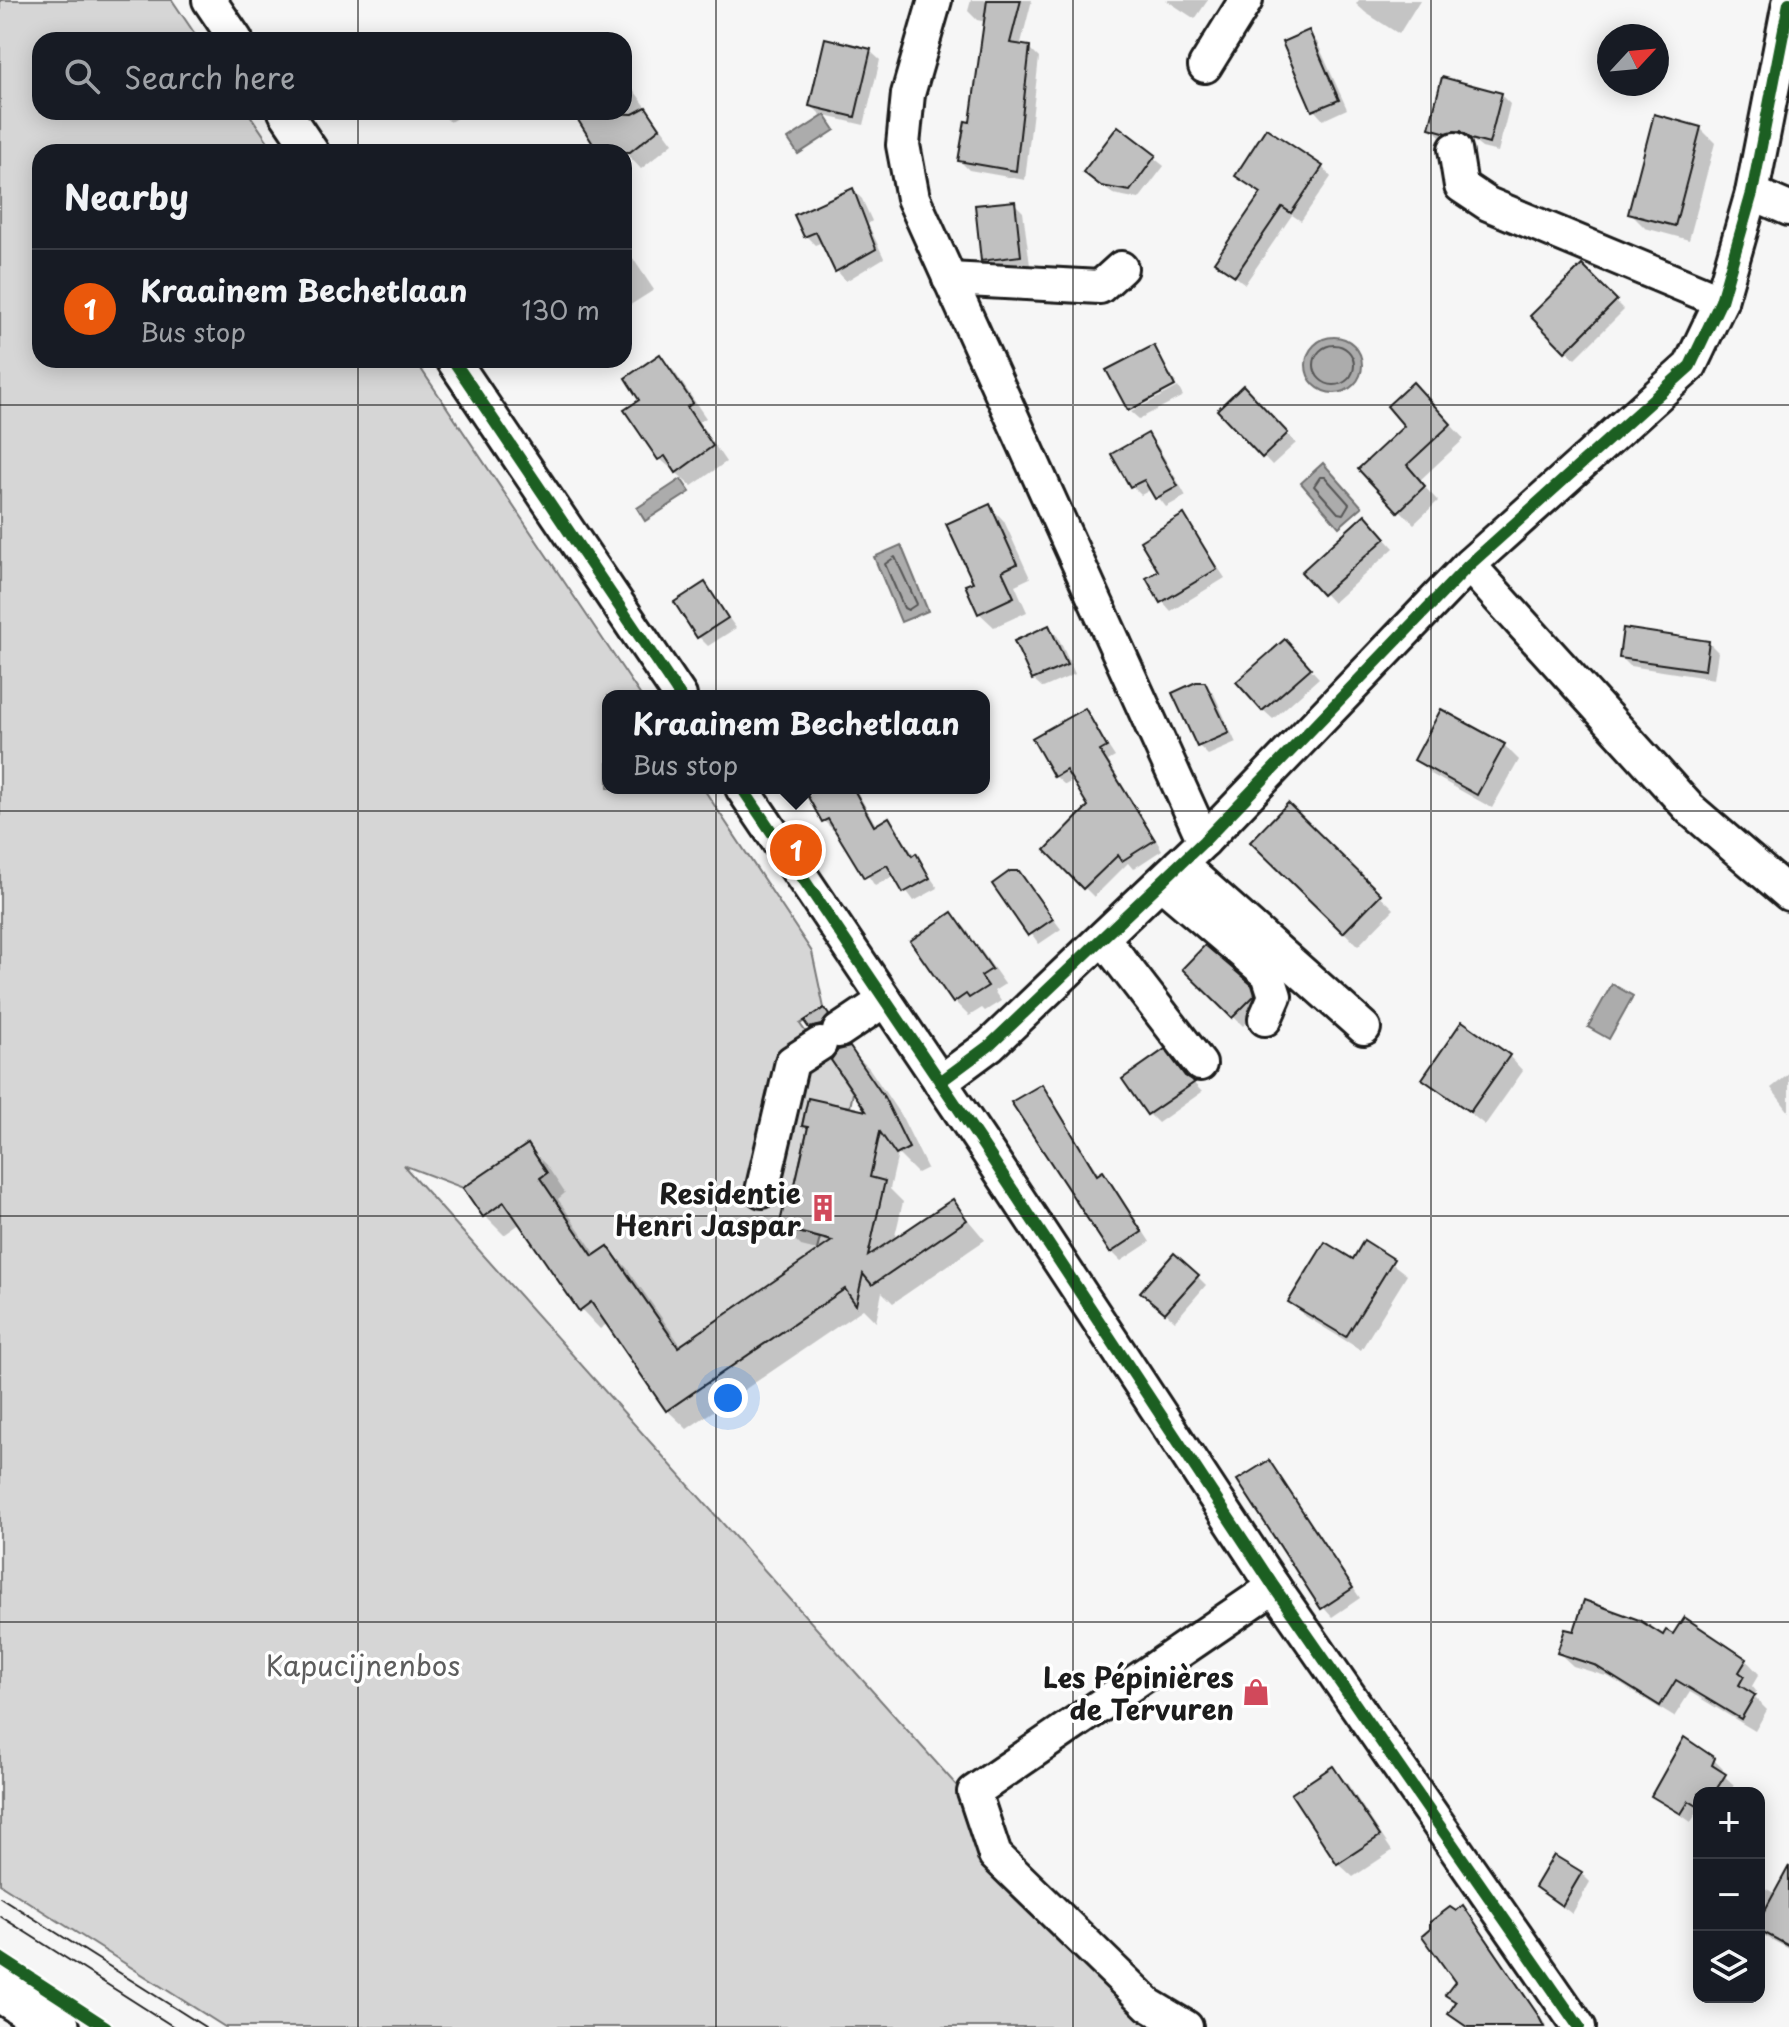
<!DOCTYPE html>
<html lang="en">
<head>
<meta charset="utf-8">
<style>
  body { margin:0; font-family:"Playpen Sans",sans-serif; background:#20242c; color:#f1f3f6 }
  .controls { position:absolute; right:24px; bottom:24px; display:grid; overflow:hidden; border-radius:16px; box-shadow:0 4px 20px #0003 }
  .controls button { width:72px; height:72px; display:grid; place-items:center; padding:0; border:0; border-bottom:2px solid #363941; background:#171b24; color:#f1f3f6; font:40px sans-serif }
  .compass { position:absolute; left:1597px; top:24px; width:72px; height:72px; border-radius:50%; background:#171b24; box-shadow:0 4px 20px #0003; rotate:64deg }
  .you { position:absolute; left:728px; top:1398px; width:28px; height:28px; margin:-20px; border:6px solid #fff; border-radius:50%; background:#1a73e8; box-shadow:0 0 0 12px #1a73e833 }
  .badge { display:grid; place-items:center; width:52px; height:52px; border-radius:50%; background:#ea580c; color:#fff; font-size:26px; font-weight:700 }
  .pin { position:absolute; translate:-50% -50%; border:4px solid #fff; box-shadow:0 2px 8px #0006 }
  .popup { position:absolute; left:602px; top:690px; width:388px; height:104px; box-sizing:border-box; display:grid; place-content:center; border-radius:16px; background:#171b24; filter:drop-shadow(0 2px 6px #0005); font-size:26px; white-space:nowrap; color:#9ea1a6 }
  .popup b { font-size:30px; color:#f1f3f6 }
  .popup::after { content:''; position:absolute; left:50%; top:100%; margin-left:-16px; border:16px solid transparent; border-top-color:#171b24 }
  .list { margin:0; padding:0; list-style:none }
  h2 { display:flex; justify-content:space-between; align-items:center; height:104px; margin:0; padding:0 32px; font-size:34px }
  h2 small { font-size:26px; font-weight:400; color:#9ea1a6 }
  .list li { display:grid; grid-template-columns:52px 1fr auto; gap:24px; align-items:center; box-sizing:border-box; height:120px; padding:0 32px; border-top:2px solid #363941 }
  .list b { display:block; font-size:30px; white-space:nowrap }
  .list p { margin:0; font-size:26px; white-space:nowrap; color:#9ea1a6 }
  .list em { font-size:26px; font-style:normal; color:#9ea1a6 }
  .icon { flex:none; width:44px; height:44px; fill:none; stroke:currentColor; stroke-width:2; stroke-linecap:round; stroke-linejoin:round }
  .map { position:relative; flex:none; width:1789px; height:2027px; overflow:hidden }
  .search { position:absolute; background:#171b24; box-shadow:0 4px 20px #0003; left:32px; top:32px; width:600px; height:88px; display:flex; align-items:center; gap:20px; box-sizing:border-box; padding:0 28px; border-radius:24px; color:#9ea1a6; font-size:30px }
  .panel { position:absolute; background:#171b24; box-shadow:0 4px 20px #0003; left:32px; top:144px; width:600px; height:224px; border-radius:24px }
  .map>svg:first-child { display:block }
</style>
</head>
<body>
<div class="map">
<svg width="1789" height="2027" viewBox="0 0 1789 2027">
  <rect width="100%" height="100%" fill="#f6f6f6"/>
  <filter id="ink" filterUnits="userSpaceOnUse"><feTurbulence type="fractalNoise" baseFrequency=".0125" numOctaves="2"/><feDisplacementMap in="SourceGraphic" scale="16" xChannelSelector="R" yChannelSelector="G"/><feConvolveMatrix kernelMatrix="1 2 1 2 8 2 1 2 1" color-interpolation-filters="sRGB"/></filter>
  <g filter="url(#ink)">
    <!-- green -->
    <polygon fill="#d6d6d6" stroke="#797979" stroke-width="2" points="0,0 172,0 199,40 40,40 40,112 248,112 275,152 40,152 40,360 415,360 641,696 608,696 608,788 703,788 812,952 824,1008 800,1024 810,1038 815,1036 853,1093 850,1107 808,1099 802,1125 808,1127 791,1202 780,1227 820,1238 814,1262 678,1347 608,1246 593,1256 540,1178 547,1173 528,1144 463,1188 403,1165 958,1787 983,1863 1160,2027 225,2027 0,1884"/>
    <!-- water -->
    <g fill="#acacac" stroke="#727272" stroke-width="2">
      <polygon points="825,115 835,130 798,154 788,139"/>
      <circle cx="1334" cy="365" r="28"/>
      <polygon points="1323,463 1362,507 1339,527 1301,483"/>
      <polygon points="681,479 690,492 645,521 637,508"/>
      <polygon points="901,545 928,611 901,622 874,557"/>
      <polygon points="1612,984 1633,996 1609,1039 1588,1027"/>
    </g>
    <!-- shadow -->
    <g fill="#0003">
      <polygon points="971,0 1032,0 1020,47 1029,48 1039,58 1025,180 969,170 960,161 972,125 986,22 977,20 968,11"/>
      <polygon points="1166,0 1208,0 1195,19"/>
      <polygon points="1359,0 1420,0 1399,34 1366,13 1356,4"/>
      <polygon points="1308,32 1317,42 1347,109 1323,120 1314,110 1284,43"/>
      <polygon points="870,51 880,60 864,125 821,115 811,105"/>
      <polygon points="624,77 673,143 641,169 627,154 599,112 624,112"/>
      <polygon points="1501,95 1510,104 1498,152 1482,148 1472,140 1457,141 1441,137 1431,127"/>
      <polygon points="440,112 467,112 450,122"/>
      <polygon points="1700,128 1715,143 1689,240 1645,228 1630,213"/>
      <polygon points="1118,129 1164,166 1139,199 1113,194 1095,181"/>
      <polygon points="1322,167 1331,177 1301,221 1292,215 1245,284 1216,261 1262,194 1238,175"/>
      <polygon points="853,190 862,199 872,221 868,224 884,258 846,281 837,271 823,242 815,245 806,236"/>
      <polygon points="1014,203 1023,212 1030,265 992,269 983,260"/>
      <polygon points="624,245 654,290 624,309"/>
      <polygon points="1582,268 1624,310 1575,359 1533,316"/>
      <polygon points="1153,348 1176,383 1130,410 1109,371"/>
      <polygon points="660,357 674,371 706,418 699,422 726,462 692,486 660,459 642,400"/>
      <polygon points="1178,387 1183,396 1139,419 1131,412"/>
      <polygon points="1243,388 1296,443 1272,465 1220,410"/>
      <polygon points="1427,399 1464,439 1419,481 1438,501 1414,524 1400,510 1407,426"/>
      <polygon points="1148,436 1157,445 1186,496 1166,507 1152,489 1141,495 1132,486"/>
      <polygon points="990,506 1004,521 1030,578 1015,585 1027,612 994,627 979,613 975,583"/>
      <polygon points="1184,517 1225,578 1171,611 1162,601 1161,571"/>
      <polygon points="1374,526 1394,548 1333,603 1304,572"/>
      <polygon points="705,585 736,628 708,646 699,637"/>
      <polygon points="1049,627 1058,637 1075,674 1043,688 1033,679"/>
      <polygon points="1708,642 1718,652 1714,679 1630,666 1621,657"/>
      <polygon points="1294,651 1319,678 1273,719 1263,710"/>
      <polygon points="1204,684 1214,694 1236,743 1208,755 1199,746"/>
      <polygon points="1085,711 1115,757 1108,761 1162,850 1133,869 1128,863 1094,897 1047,850 1090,806 1074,780 1065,785 1055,776"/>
      <polygon points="1504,745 1519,760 1492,808 1431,774 1416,760"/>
      <polygon points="805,788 855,788 877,827 889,820 938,888 914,901 895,875 875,886 836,828 833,830 824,821"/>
      <polygon points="1288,806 1394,909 1358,946 1252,842"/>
      <polygon points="1019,873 1061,929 1039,944 995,885"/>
      <polygon points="952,914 966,929 1005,984 994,991 1001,1001 985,1011 982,1008 969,1016 955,1002"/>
      <polygon points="1185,969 1250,986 1263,1005 1243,1026"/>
      <polygon points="824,1011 843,1030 831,1047 811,1027"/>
      <polygon points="849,1049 869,1068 903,1119 927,1168 917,1173 898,1154 890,1189 903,1202 894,1240 953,1202 985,1240 893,1303 882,1292 876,1322 863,1309 687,1429 667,1410 608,1323 600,1329 581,1309 521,1223 504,1235 485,1216 527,1146 547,1166 565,1193 558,1199 597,1256 608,1248 627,1268 682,1347 821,1251 801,1246 781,1226 792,1205 809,1130 804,1125 871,1114"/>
      <polygon points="1509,1056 1523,1071 1485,1125 1425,1078"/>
      <polygon points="1174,1061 1202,1092 1158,1123 1149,1114"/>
      <polygon points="1789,1074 1789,1112 1771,1088"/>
      <polygon points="1041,1086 1100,1176 1103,1174 1112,1183 1150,1242 1121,1261 1111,1251"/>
      <polygon points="1365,1243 1407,1275 1361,1350 1305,1316 1290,1301 1354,1261"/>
      <polygon points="1197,1276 1206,1285 1175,1321 1152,1301"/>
      <polygon points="1268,1462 1360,1598 1332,1617 1323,1607"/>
      <polygon points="1663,1637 1746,1660 1759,1674 1752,1686 1756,1691 1753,1696 1767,1710 1755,1731 1690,1692 1674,1717 1609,1677 1573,1666 1559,1653"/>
      <polygon points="1714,1760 1723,1769 1721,1773 1734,1785 1729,1793 1699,1793 1699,1809 1691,1822 1653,1796"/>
      <polygon points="1333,1768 1347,1783 1392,1851 1353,1877 1338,1863"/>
      <polygon points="1789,1870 1789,1949 1759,1933 1759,1885 1776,1894"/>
      <polygon points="1581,1873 1590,1882 1572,1914 1537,1887"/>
      <polygon points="1463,1908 1472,1917 1547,2027 1466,2027 1451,2014 1458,2004 1448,1994 1457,1982 1456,1913"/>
    </g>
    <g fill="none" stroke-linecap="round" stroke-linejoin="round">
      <!-- shore -->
      <g stroke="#565656" stroke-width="2">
        <circle cx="1334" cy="365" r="20"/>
        <polygon points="1320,477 1325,477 1349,504 1343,514 1338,513 1314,486"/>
        <polygon points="895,557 917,604 908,610 904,608 885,564"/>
      </g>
    </g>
    <!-- building -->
    <g fill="#c0c0c0" stroke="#1c1c1c" stroke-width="2">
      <polygon points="987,0 1021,0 1010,43 1030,46 1016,171 958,161 965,121 970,122"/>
      <polygon points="1309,30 1339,100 1312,111 1282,42"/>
      <polygon points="825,38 871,49 855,117 809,106"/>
      <polygon points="1442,77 1502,93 1489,144 1471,139 1461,131 1447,133 1429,128"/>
      <polygon points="646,107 660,128 630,152 598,152 573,112 633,114"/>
      <polygon points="1654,114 1701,127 1675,226 1628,214"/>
      <polygon points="1118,126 1156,155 1130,191 1101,186 1083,172"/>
      <polygon points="1266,128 1323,166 1291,213 1282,207 1235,276 1214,262 1261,193 1235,176"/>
      <polygon points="853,188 876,249 835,272 816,232 804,237 794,215"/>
      <polygon points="1015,201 1021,256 981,261 975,205"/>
      <polygon points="1582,265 1617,300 1565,352 1530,316"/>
      <polygon points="1154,345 1175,386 1128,411 1106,370"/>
      <polygon points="660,354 693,403 687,407 713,446 676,473 665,456 658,460 624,410 639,400 625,378"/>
      <polygon points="1413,382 1451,424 1407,465 1425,486 1398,512 1358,469 1404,426 1387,406"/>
      <polygon points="1243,385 1288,433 1262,458 1217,410"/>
      <polygon points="1148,433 1178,486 1155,499 1144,480 1130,487 1111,454"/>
      <polygon points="990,504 1017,564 1002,571 1014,597 978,614 965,585 973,582 946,524"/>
      <polygon points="1184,514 1217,569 1160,603 1146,578 1158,571 1140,541"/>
      <polygon points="1365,514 1386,538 1322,595 1301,572"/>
      <polygon points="705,582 728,618 697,638 674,602"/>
      <polygon points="1049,625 1067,665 1032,680 1014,641"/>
      <polygon points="1623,628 1709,641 1705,670 1619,658"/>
      <polygon points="1285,639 1311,668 1262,711 1236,682"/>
      <polygon points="1196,682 1205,682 1229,733 1197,747 1172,693"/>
      <polygon points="1085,708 1107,747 1100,751 1155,840 1122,861 1118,855 1083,889 1045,850 1088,806 1066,770 1054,777 1032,738"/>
      <polygon points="1441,709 1505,744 1477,795 1414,760"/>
      <polygon points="803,788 853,788 874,826 889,817 912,856 916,853 930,878 903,893 887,865 864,878 828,819 822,822"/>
      <polygon points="1288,803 1381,894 1343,933 1250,842"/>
      <polygon points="1010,871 1019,871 1053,919 1028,936 992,884"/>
      <polygon points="952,912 992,969 981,976 988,986 969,998 966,994 953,1003 910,941"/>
      <polygon points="1205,945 1252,985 1255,995 1232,1018 1182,969"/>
      <polygon points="824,1008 829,1015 821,1025 809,1028 804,1021"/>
      <polygon points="1462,1021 1510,1055 1470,1112 1422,1079"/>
      <polygon points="850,1047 884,1097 909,1148 896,1155 880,1132 870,1177 885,1181 868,1256 953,1199 967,1220 872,1285 863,1274 856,1305 845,1289 666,1411 591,1302 579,1311 504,1202 483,1217 463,1188 528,1144 547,1173 540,1178 593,1256 608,1246 678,1347 832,1241 779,1227 785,1201 791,1202 808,1127 802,1126 808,1098 866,1111 831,1060 838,1050"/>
      <polygon points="1165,1049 1185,1076 1195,1082 1147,1115 1122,1079"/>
      <polygon points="1042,1084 1097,1175 1103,1171 1142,1232 1110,1253 1011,1102"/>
      <polygon points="1364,1240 1394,1259 1346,1337 1288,1302 1325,1242 1353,1259"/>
      <polygon points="1174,1253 1199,1275 1165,1313 1140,1292"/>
      <polygon points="1269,1460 1353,1588 1321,1609 1237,1480"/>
      <polygon points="1584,1600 1639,1620 1663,1635 1666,1630 1673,1634 1684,1617 1747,1659 1739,1672 1744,1676 1739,1685 1755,1695 1741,1719 1676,1680 1660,1706 1594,1665 1557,1653 1565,1629 1574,1631"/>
      <polygon points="1684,1737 1715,1758 1712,1765 1726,1774 1714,1793 1699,1793 1699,1807 1689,1801 1681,1814 1651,1796"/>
      <polygon points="1333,1766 1380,1836 1337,1864 1291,1794"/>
      <polygon points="1554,1855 1582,1872 1562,1906 1535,1887"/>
      <polygon points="1789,1866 1789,1946 1759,1930 1759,1921"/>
      <polygon points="1463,1905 1538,2015 1544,2027 1467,2027 1448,2014 1456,2002 1445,1995 1455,1982 1422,1936 1430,1929 1430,1922 1450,1907 1456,1911"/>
    </g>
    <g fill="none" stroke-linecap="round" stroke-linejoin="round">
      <!-- minor casing -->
      <g stroke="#1c1c1c" stroke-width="38">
        <g id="minor">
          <polyline points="209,0 236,40"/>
          <polyline points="935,0 908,94 903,145 913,198 1204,841"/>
          <polyline points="1205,66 1246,0"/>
          <polyline points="285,112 312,152"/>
          <polyline points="1455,149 1461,186 1488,204 1721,301"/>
          <polyline points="1752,193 1789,209"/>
          <polyline points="949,279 1100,287 1121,268"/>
          <polyline points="453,360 680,696"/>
          <polyline points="1469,565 1690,809 1789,894"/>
          <polyline points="742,788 981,1142 1274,1587 1579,2027"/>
          <polyline points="1180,864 1364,1028"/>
          <polyline points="1161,883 1268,974 1275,996 1265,1019"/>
          <polyline points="1103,938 1200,1064"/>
          <polyline points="839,1031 885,1000"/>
          <polyline points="940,1082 990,1045 1204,841 1469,565 1690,366 1721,301 1752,193 1789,3"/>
          <polyline points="762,1191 792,1062 820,1044"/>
          <polyline points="1186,2027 1149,2005 995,1855 974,1792 1274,1587"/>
        </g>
      </g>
      <!-- major casing -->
      <g stroke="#1c1c1c" stroke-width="48">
        <polyline id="major" points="0,1990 58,2027"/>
      </g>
      <!-- minor -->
      <use href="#minor" stroke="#fff" stroke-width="32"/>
      <!-- major -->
      <use href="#major" stroke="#fff" stroke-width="42"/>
      <!-- tram -->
      <g stroke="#1c1c1c" stroke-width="2">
        <polyline points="0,1897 205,2027"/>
        <polyline points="0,1916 174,2027"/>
      </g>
      <!-- cycleway casing -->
      <g stroke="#fff" stroke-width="17">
        <g id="cycleway">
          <polyline points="453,360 680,696"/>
          <polyline points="742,788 981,1142 1274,1587 1579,2027"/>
          <polyline points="940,1082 990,1045 1204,841 1469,565 1690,366 1721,301 1752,193 1789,3"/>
          <polyline points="0,1958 106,2027"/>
        </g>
      </g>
      <!-- cycleway -->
      <use href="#cycleway" stroke="#1b5e20" stroke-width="12"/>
    </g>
  </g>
  <!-- grid -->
  <path fill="none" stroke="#1c1c1c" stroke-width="2" stroke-opacity="0.55" d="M358,0V40M716,0V2027M1073,0V2027M1431,0V2027M358,112V152M358,360V2027M0,405H1789M0,811H1789M0,1216H1789M0,1622H1789"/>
  <!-- icons -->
  <defs>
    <g id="building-bare" transform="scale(2.16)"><path d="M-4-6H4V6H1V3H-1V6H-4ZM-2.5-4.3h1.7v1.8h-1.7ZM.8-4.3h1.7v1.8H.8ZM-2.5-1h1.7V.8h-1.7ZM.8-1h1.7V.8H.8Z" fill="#d1495b" stroke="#fff" stroke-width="2.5" paint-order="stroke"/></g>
    <g id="shop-bare" transform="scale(2.16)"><path d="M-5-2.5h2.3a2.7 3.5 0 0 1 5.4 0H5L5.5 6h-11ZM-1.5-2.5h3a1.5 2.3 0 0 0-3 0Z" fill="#d1495b" stroke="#fff" stroke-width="2.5" paint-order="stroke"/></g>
  </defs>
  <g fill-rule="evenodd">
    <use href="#building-bare" x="823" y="1208"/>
    <use href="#shop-bare" x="1256" y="1692"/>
  </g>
  <g text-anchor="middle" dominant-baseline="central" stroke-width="7" stroke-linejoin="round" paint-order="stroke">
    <!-- poi labels -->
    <g font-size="28" font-weight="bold" fill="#1c1c1c" stroke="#fff" text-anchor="end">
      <text x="801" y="1192">Residentie<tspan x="801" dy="32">Henri Jaspar</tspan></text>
      <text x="1234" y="1676">Les Pépinières<tspan x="1234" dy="32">de Tervuren</tspan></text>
    </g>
    <!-- park labels -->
    <g font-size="28" fill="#5d5d5d" stroke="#fff">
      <text x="363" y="1664">Kapucijnenbos</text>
    </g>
  </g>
</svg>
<div class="controls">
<button>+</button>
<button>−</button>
<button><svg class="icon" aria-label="layers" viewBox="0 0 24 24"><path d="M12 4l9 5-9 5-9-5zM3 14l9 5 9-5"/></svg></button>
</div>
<svg class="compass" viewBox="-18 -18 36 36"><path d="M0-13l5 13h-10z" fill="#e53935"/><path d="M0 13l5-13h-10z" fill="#9ea1a6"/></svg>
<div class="you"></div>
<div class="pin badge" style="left:796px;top:850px">1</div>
<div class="popup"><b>Kraainem Bechetlaan</b>Bus stop</div>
<div class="search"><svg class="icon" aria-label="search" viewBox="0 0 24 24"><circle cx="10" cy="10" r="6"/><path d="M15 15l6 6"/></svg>Search here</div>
<section class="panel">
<h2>Nearby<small></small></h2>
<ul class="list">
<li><span class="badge">1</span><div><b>Kraainem Bechetlaan</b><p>Bus stop</p></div><em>130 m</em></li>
</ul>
</section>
</div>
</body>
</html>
